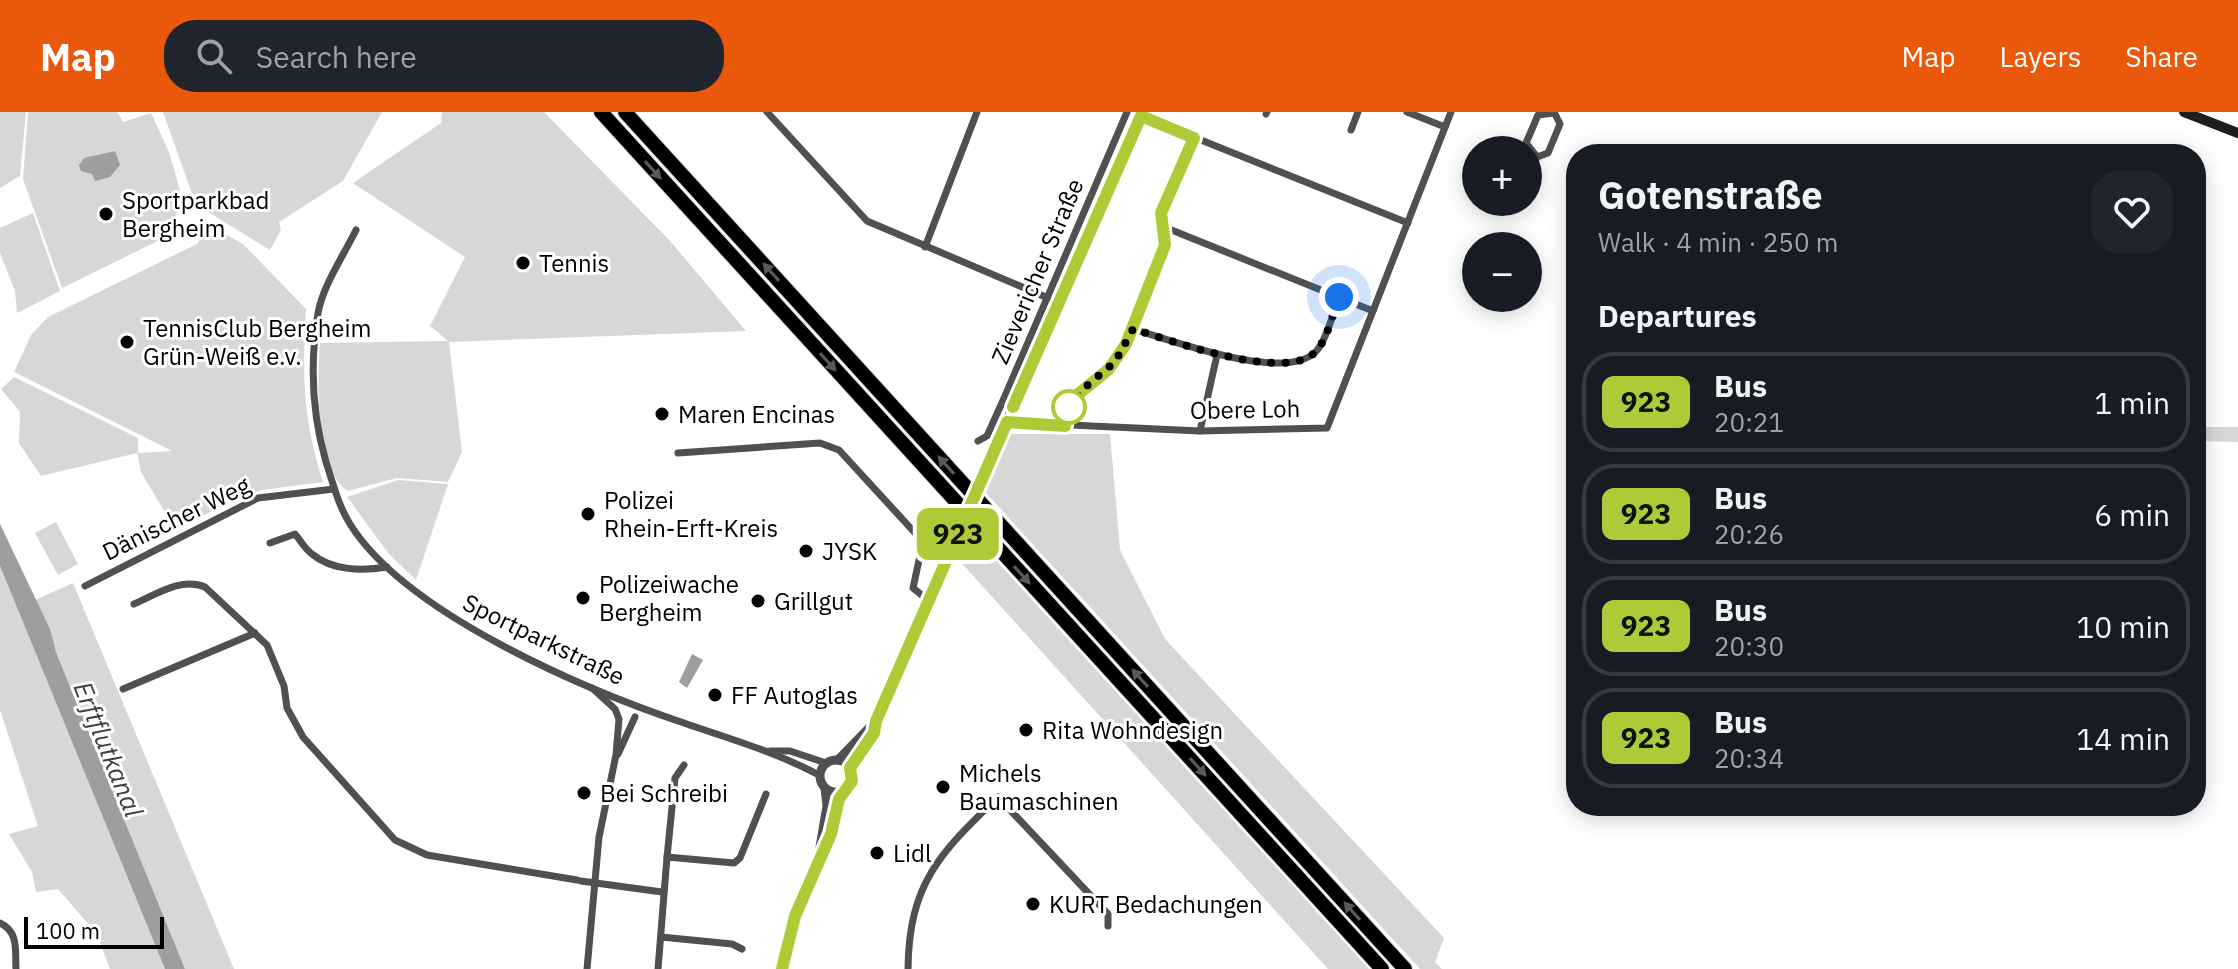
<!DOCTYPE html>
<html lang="en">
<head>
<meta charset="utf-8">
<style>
	:root { --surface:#171b24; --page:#20242c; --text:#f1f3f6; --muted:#9ea1a6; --line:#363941; --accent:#ea580c }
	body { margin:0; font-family:"IBM Plex Sans",sans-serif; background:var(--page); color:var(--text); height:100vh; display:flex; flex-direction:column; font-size:30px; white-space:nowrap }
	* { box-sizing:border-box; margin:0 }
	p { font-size:26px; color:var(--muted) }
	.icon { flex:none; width:44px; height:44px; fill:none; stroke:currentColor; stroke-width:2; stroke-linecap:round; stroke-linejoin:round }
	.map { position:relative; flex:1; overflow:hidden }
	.side { position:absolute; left:1566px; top:32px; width:640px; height:672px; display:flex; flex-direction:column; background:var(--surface); border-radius:32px; box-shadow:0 4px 20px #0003 }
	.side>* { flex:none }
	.badge { padding:0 16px; border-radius:12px; font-size:28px; line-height:52px }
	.fabs { position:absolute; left:1462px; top:24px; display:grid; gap:16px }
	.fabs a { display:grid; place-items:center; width:80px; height:80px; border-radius:50%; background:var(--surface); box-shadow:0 4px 20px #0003; font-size:40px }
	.scale { position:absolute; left:24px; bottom:20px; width:140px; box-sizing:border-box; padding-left:8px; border:4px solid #000; border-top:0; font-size:22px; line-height:28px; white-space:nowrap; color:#000; -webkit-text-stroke:6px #fff; paint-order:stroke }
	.you { position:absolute; width:40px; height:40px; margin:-20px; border:6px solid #fff; border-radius:50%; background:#1a73e8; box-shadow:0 0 0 12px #1a73e833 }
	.map>.badge { position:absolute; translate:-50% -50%; box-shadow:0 0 0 4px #fff }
	h2 { padding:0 32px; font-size:30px; line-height:72px }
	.round { display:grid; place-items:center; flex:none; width:84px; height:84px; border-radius:32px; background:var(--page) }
	.head { display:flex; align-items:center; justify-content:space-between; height:136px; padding:0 32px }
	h1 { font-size:38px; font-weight:800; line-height:60px }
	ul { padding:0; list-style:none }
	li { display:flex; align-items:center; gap:24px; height:100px; margin:0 16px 12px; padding:0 16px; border:4px solid var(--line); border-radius:32px }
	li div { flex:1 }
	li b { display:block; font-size:30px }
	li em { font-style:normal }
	li .badge { min-width:88px; font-weight:700; text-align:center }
	header { display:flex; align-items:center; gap:48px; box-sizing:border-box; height:112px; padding:0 40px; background:var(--accent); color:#fff }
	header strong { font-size:38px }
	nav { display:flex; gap:44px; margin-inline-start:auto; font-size:28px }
	.search { width:560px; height:72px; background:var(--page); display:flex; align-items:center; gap:20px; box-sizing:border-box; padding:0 28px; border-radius:32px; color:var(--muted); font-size:30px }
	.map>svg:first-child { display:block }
	.green { fill:#d7d7d7 }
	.water { fill:#9e9e9e }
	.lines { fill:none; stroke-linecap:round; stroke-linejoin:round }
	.motorway-casing { stroke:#dbdbdb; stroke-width:16 }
	.minor { stroke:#505050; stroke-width:7 }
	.tertiary { stroke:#505050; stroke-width:9 }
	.secondary { stroke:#1d1d1d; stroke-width:10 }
	.motorway { stroke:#000; stroke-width:14 }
	.tertiary-bridge { stroke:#505050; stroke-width:9 }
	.oneway { fill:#595959 }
	.line-casing { stroke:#fff; stroke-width:18 }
	.line { stroke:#aecb37; stroke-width:12 }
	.walk { stroke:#000; stroke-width:8; stroke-dasharray:0 14.4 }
	.poi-dot { fill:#000; stroke:#fff; stroke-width:3 }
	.stop-dot { fill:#fff; stroke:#aecb37; stroke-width:4 }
	.labels { text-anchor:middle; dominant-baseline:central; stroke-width:6; stroke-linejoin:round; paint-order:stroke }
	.poi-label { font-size:24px; fill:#000; stroke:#fff; text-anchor:start }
	.street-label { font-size:24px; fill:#000; stroke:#fff }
	.water-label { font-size:26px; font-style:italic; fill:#3f3f3f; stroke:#fff }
</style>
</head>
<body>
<header>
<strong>Map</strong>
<div class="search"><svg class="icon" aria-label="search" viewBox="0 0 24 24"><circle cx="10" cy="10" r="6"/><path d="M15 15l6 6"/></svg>Search here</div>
<nav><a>Map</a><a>Layers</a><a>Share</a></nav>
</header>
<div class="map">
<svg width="2238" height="857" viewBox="0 0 2238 857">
	<rect width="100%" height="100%" fill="#fff"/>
	<g class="green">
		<path d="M0,0H26L20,64L0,76Z"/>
		<path d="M28,0H117L123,10L151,1L169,40L180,78L172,122L62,176L23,67Z"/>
		<path d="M163,0H382L343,69L279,110L281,118L270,138L205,98L191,79Z"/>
		<path d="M442,0H544L671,130L746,219L449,230L462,340L448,370L397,366L348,379C315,358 317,266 320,231L448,229L430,214L465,145L353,71L441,11Z"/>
		<path d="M33,101L60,179L17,201L15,179L0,141V116Z"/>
		<path d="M209,113L243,132L306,197C302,263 303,307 323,370L262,378L232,388L176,419L141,360L137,341L41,364L19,331L20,300L1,277L14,265L138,326V341L172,339L14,260L31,223L48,205L197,132Z"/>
		<path d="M2196,315H2238V330L2196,329Z"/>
		<path d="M1011,322H1110L1120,438L1165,527L1444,826L1435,850L1442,857H1420L986,381Z"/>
		<path d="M398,368L448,372L416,468L389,442L347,385Z"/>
		<path d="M56,410L78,452L58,463L35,421Z"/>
		<path d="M972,422L1369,857H1328L958,447Z"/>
		<path d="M0,454L165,857H110L97,822L58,777L36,780L32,760L9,722L38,714L0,598Z"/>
		<path d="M73,471L234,857H185L35,488Z"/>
	</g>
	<g class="water">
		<path d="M115,39L120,53L110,65L95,69L92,62L81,59L79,53L84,46Z"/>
		<path d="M0,412L50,517L56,540L185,857H165L0,454Z"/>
		<path d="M692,542L703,548L687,576L679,570Z"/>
	</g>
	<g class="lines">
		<defs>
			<g id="motorway">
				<path d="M601,0L1382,857"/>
				<path d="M625,0L1405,857"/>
			</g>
		</defs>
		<use href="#motorway" class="motorway-casing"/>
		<g class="minor">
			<path d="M767,0L867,109L1048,186"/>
			<path d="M1407,0L1445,15"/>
			<path d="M1266,2L1267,0"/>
			<path d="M1141,4L1408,111"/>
			<path d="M1351,18L1358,0"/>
			<path d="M1537,45L1526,31L1538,3L1554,1"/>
			<path d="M1528,67L1537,45L1548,41L1560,12L1554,0"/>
			<path d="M1164,115L1373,199"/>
			<path d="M356,118C344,143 323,173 318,201C310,250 312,302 326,350C333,371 338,393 350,412C406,502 586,578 684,611C730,627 776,640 819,663"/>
			<path d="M925,135L977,0"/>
			<path d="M1133,217C1168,227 1291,274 1318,237C1328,224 1333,201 1339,185"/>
			<path d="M1007,310L1200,319L1327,316L1451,0"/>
			<path d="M1065,314L1070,292L1115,250L1126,232L1165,133L1161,101L1194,26"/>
			<path d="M1200,319L1217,243"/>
			<path d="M978,329L987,324L1005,284L1127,0"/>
			<path d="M678,341L820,331L839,338L916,422L921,439L913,476L929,489"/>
			<path d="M270,431L295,422C301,429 305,437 312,442C332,459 363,459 387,455"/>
			<path d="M85,474L258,386L334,377"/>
			<path d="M134,492C157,482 181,465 205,475L267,533L284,574L287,596L303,625L395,728L427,743L577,768"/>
			<path d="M123,577L255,521"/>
			<path d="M770,639H790L826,651"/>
			<path d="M618,642L635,605"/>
			<path d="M667,745L675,666L684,653"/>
			<path d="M581,769L662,780"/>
			<path d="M0,811C19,820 15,838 16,857"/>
			<path d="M661,825L732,832L742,837"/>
			<path d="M587,857L599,725L616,643L619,607L615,597L592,576"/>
			<path d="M658,857L667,745L734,751L740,746L766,682"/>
			<path d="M908,857C909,772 939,742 998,685L1108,802V814"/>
		</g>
		<g class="tertiary">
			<path d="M982,365L1142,0"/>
			<circle cx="836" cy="664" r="16"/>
			<path d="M838,648L876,609"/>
			<path d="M850,656L874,621L953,433"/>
			<path d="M819,741L827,694L825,676"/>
			<path d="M782,857L795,804L831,722L843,679"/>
		</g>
		<path class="secondary" d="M2184,0L2238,21"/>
		<use href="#motorway" class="motorway"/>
		<path class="tertiary-bridge" d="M953,433L982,365"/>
	</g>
	<defs><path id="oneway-solid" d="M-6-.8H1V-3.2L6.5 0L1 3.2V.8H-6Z" transform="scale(2)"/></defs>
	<g class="oneway">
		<use href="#oneway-solid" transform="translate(653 58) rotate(48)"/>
		<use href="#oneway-solid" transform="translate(771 160) rotate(-132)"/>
		<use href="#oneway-solid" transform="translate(828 250) rotate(48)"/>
		<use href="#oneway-solid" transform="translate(946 353) rotate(-132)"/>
		<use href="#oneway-solid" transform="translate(1022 463) rotate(48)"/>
		<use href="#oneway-solid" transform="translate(1140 566) rotate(-132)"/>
		<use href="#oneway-solid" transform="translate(1198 655) rotate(48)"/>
		<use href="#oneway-solid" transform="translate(1352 799) rotate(-132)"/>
	</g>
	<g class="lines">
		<defs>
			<path id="line" d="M782,857L795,804L831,722L839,687L852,669L850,656L874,621L876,609L1007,310L1065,314L1067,298L1076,284L1109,257L1126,232L1165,133L1161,101L1194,26L1141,4L1013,295"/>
		</defs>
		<use href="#line" class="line-casing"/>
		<use href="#line" class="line"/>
		<path class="walk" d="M1069,295L1083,277L1115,250L1133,217C1168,227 1291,274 1318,237C1328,224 1333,201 1339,185"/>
	</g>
	<g class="poi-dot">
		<circle cx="106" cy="102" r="8"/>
		<circle cx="523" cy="151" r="8"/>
		<circle cx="127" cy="230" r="8"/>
		<circle cx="662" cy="302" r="8"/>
		<circle cx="588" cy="402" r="8"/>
		<circle cx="806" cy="439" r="8"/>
		<circle cx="583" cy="486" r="8"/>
		<circle cx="758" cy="489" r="8"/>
		<circle cx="715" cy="583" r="8"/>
		<circle cx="1026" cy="618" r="8"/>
		<circle cx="943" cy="675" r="8"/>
		<circle cx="584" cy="681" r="8"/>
		<circle cx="877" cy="741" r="8"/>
		<circle cx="1033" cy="792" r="8"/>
	</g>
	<circle class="stop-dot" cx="1069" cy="295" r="16"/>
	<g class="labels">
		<g class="poi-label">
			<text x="122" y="88">Sportparkbad<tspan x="122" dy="28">Bergheim</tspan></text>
			<text x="539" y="151">Tennis</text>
			<text x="143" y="216">TennisClub Bergheim<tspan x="143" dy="28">Grün-Weiß e.v.</tspan></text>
			<text x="678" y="302">Maren Encinas</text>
			<text x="604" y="388">Polizei<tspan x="604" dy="28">Rhein-Erft-Kreis</tspan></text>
			<text x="822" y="439">JYSK</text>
			<text x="599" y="472">Polizeiwache<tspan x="599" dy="28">Bergheim</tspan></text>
			<text x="774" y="489">Grillgut</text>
			<text x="731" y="583">FF Autoglas</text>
			<text x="1042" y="618">Rita Wohndesign</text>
			<text x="959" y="661">Michels<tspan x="959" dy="28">Baumaschinen</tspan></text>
			<text x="600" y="681">Bei Schreibi</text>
			<text x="893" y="741">Lidl</text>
			<text x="1049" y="792">KURT Bedachungen</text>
		</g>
		<g class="street-label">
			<text transform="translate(1037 159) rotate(-67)">Zievericher Straße</text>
			<text transform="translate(1245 297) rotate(-1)">Obere Loh</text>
			<text transform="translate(176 406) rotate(-26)">Dänischer Weg</text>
			<text transform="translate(544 527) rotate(26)">Sportparkstraße</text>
		</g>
		<g class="water-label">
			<text transform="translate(109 637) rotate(68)">Erftflutkanal</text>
		</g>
	</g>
</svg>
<div class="fabs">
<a>+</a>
<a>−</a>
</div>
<div class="scale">100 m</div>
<div class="you" style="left:1339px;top:185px"></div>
<b class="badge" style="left:958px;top:422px;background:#aecb37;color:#111">923</b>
<section class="side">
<div class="head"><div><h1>Gotenstraße</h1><p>Walk · 4 min · 250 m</p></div><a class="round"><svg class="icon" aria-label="heart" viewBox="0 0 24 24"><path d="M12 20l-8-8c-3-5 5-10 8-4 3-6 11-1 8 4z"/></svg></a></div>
<h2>Departures</h2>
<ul>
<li><span class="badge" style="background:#aecb37;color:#111">923</span><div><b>Bus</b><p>20:21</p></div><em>1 min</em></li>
<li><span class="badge" style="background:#aecb37;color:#111">923</span><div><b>Bus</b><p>20:26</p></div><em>6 min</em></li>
<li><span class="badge" style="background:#aecb37;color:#111">923</span><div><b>Bus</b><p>20:30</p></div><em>10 min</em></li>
<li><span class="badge" style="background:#aecb37;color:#111">923</span><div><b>Bus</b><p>20:34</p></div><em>14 min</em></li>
</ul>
</section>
</div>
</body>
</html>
